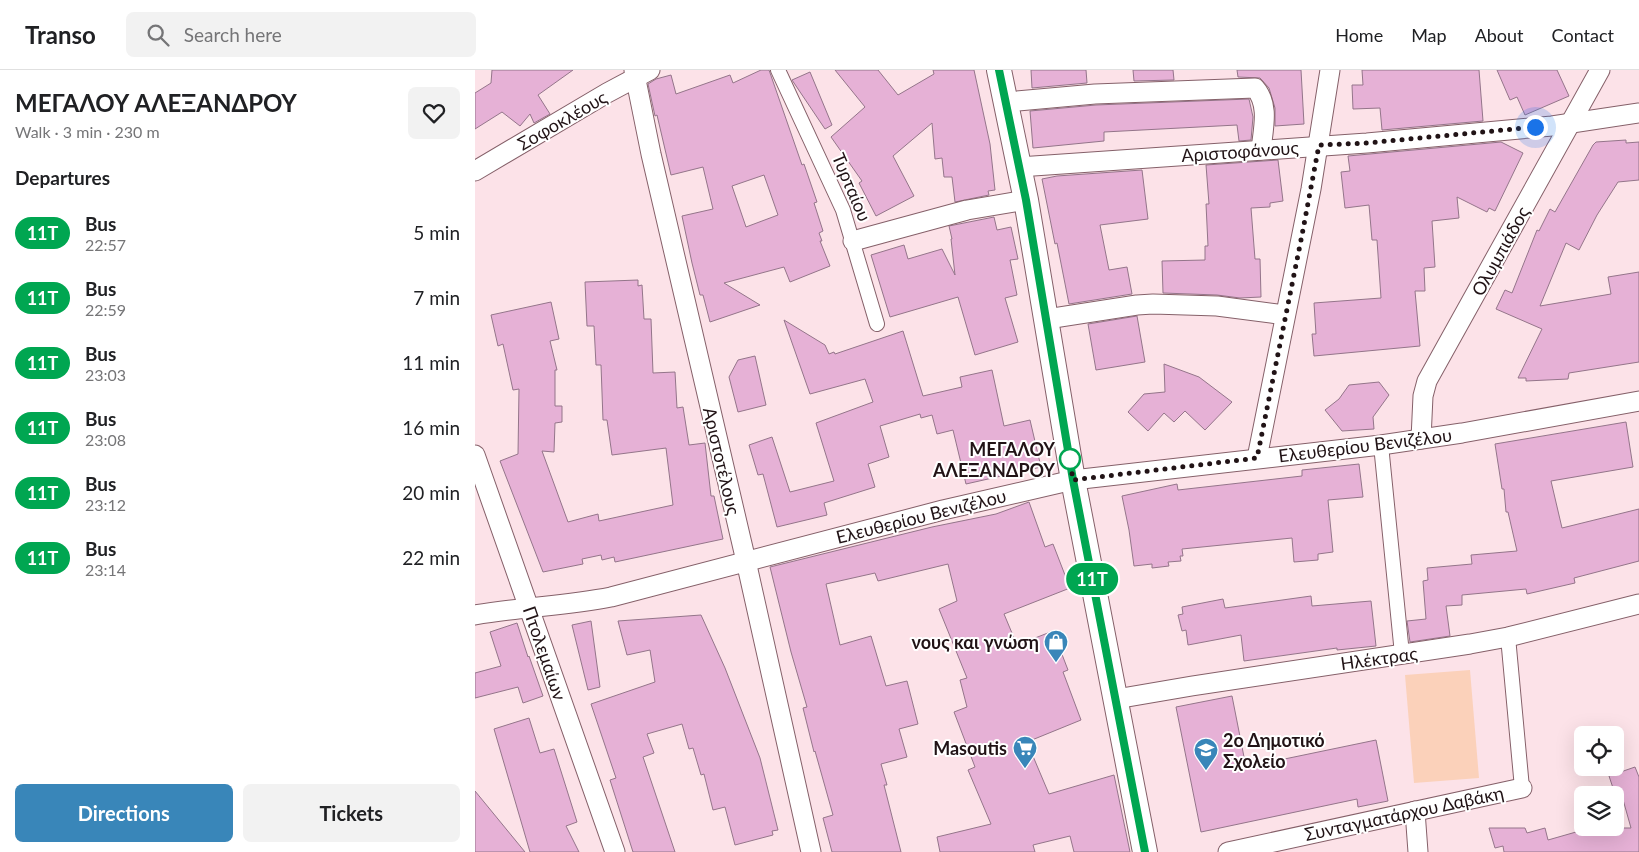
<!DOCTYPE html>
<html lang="en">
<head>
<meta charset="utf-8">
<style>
	:root { --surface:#fff; --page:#f2f2f2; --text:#202124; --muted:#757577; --line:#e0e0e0; --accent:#3986b9 }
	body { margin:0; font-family:Lato,sans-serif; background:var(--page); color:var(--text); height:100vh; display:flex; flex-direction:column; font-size:19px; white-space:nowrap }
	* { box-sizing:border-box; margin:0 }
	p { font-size:16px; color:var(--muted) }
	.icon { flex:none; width:28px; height:28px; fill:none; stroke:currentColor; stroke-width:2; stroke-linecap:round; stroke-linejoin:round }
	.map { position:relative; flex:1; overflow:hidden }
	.drawer { display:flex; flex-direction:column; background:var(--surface); width:475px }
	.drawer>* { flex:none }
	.badge { padding:0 10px; border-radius:16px; font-size:18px; line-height:32px }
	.buttons { position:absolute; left:1099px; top:656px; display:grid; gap:10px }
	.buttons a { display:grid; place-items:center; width:50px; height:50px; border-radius:8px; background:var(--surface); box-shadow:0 5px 20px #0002; font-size:25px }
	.you { position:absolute; width:25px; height:25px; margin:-12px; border:4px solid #fff; border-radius:50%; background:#1a73e8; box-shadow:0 0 0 8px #1a73e833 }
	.map>.badge { position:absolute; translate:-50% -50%; box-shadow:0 0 0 2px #fff }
	h2 { padding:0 15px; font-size:19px; line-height:45px }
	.round { display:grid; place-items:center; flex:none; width:52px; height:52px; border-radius:8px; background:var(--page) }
	.head { display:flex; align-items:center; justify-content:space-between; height:85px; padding:0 15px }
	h1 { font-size:24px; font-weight:700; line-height:38px }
	.primary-button { display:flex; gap:10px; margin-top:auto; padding:10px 15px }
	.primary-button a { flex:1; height:58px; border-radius:8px; background:var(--accent); color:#fff; font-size:20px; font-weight:700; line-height:58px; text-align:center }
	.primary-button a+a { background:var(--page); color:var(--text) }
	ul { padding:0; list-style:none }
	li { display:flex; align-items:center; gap:15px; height:65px; padding:0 15px }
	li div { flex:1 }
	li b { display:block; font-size:19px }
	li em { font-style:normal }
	li .badge { min-width:55px; font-weight:700; text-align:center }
	header { display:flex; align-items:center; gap:30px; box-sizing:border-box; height:70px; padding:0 25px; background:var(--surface); border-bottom:1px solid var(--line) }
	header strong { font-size:24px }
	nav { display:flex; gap:28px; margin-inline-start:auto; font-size:18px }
	.search { width:350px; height:45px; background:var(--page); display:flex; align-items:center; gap:12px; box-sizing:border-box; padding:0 18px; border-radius:8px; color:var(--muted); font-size:19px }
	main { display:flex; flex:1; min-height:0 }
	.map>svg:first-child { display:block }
	.green { fill:#fbd1ba }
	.building { fill:#e6b1d6; stroke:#94758a; fill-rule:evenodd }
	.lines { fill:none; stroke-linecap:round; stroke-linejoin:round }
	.pedestrian-casing { stroke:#856069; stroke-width:16 }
	.minor-casing { stroke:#856069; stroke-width:21 }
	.tertiary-casing { stroke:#856069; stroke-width:26 }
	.pedestrian { stroke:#fff; stroke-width:14 }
	.minor { stroke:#fff; stroke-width:19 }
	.tertiary { stroke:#fff; stroke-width:24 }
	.line-casing { stroke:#fff; stroke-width:11 }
	.line { stroke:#00a651; stroke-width:8 }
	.walk { stroke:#211316; stroke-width:5; stroke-dasharray:0 9 }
	.stop-dot { fill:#fff; stroke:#00a651; stroke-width:2.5 }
	.labels { text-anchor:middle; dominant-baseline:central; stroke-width:4; stroke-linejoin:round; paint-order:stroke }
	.street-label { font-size:18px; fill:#211316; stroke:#fff }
	.stop-label { font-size:18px; font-weight:bold; fill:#211316; stroke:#fff; text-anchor:end }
	.poi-label { font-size:18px; font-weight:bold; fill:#211316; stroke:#fff; text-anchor:end }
</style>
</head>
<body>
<header>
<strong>Transo</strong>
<div class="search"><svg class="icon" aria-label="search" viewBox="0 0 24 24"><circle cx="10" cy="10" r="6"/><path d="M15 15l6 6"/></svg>Search here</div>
<nav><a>Home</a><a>Map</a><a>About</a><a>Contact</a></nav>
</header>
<main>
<section class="drawer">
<div class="head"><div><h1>ΜΕΓΑΛΟΥ ΑΛΕΞΑΝΔΡΟΥ</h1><p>Walk · 3 min · 230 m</p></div><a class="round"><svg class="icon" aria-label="heart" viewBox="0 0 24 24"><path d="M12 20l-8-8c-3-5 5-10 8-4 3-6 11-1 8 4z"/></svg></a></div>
<h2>Departures</h2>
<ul>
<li><span class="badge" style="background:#00a651;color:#fff">11Τ</span><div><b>Bus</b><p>22:57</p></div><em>5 min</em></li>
<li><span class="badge" style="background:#00a651;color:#fff">11Τ</span><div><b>Bus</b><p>22:59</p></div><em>7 min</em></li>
<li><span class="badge" style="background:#00a651;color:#fff">11Τ</span><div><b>Bus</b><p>23:03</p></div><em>11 min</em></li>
<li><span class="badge" style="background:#00a651;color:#fff">11Τ</span><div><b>Bus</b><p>23:08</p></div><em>16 min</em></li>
<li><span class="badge" style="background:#00a651;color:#fff">11Τ</span><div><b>Bus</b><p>23:12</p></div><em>20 min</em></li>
<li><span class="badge" style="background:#00a651;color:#fff">11Τ</span><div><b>Bus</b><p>23:14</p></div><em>22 min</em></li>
</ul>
<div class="primary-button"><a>Directions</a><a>Tickets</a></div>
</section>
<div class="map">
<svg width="1164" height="782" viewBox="0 0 1164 782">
	<rect width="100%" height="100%" fill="#fce2e8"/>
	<path class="green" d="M995,600L1004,708L939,713L930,605Z"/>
	<g class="building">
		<path d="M17,0H98L63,25L75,44L59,53L55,44L45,56L27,42L0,59V23L16,13Z"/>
		<path d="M286,0H294L327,95L329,94L342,132L339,133L348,161L344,163L347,171H345L355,196L315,212L309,197L249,213L285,235L235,252L228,225H225L217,193L207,146L238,139L228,97L196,105L182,45L180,46L173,14L181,9L196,5L201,24L255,5L258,13ZM289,105L303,145L271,157L257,116Z"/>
		<path d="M360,0H403L423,25L459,4L458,0H499L515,74L520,120L513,121L514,125L480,132L477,107H469L467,88L460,89L457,53L418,86L439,126L401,146L384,113L387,111L356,67L390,37Z"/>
		<path d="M556,0H611L612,13L557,18Z"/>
		<path d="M658,0H698L699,10L659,11Z"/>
		<path d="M762,0H826L829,54L800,56V38L794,18L785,8L763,7Z"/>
		<path d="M887,0H1004L1008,51L907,60L905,38L878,39L877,15H888Z"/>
		<path d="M1022,0H1082L1094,26L1050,45L1042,27L1035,30Z"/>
		<path d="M335,2L357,55L350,59L317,10Z"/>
		<path d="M774,29L778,47L776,70L764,71L762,55L629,62V71L558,78L555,41L621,35Z"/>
		<path d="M1151,70V73L1164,72V110L1143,112L1122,145L1104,180L1091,173L1065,236L1136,224L1133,207L1164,202V292L1094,303L1093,309L1051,311V308H1043L1067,259L1021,239L1030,220L1037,223L1062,160L1064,161L1075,139L1080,142L1118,75L1121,72Z"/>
		<path d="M1026,72L1048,83L1020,141L1014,138L1012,142L982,127L984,148L957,151L960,197L949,198L950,221H940L945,276L839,286L837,264H841L839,233L906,228L902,170H897L894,135L870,138L866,102L875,101L873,86Z"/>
		<path d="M803,90L808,131L795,133V137L776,138L780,189H785L786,227L765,228L742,225L688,223L687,191L730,190V176H733L731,134H734L731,95Z"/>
		<path d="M667,100L673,149L625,155L634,200L652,197L657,224L594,234L582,173L580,174L567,109L582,106Z"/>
		<path d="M519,147L522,160L536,157L543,189L535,190L542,225L530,228L543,272L500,285L483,227L415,247L396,185L429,175L433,189L467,179L480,205L476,169H477L474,156Z"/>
		<path d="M163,210V216L167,215L169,249H176L178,303L200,302L202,338L208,337L214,375L230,373L236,426H239L248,469L140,492L139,487L127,490L126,485L107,489L108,494L68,502L25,391L43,384L44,319L38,320L28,274L23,276L16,245L76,232L84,269L75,271L82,300H80V336H87V352L80,353L79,382L67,381L93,452L123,444L124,451L198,435L191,378L137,385L132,350H128L126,295H121L119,256H112L110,212Z"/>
		<path d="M662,246L670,292L621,300L613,254Z"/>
		<path d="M309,250L350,275L354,284L359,282L360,284L428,261L448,326L487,317L485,307L517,300L529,356L555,350L566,397L491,414L478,360L462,364L457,345L446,348L445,344L405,356L414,387L393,394L400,417L349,433L352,445L302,457L288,404L283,405L274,375L297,367L315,422L359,411L341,353L398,332L390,309L335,324Z"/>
		<path d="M280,286L291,335L263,342L254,307L263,290Z"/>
		<path d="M689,294L724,307L757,332L730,360L710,341L699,352L689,343L673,361L653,342L669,324L690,322Z"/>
		<path d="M904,312L914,325L898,347L899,359L867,361L850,340L864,329L874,315Z"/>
		<path d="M1151,352L1158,397L1076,411L1087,458L1164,439V491L1099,508L1100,513L1052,524L1051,519L987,525V535L971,536L975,566L935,572L932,551L951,549L948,511L953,510L952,498L997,494L996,485L1042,481L1033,442H1031L1029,419H1027L1020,374Z"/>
		<path d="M884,394L888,427L853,430L858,482L843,484V490L819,492L817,468L707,479L708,486H705L706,491L693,492L694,496L677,498V494L659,496L654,460L647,426L702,414L703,420L827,406V400Z"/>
		<path d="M554,432L570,477L578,474L595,518L529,544L542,575L578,561L593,600L588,602L606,650L552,672L574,724L639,705L655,782H599L595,766L558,775L560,782H465L462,767L516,754L493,700L500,697L479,642L492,637L485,610L492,608L464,539L482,531L473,494L403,511L400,503L351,514L365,575L396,566L411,616L432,611L443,654L424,659L432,687L406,694L412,715H409L426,782H357L348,748L358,745L340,681L339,682L328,638L332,637L316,582L295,497L457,457L521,444Z"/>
		<path d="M836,526L837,536L896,531L901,576L862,580V578L769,591L766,565L713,575L711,560L707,561L703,545L708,544L707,537L748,529L750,538Z"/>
		<path d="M226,545L250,598L285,688L303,760L297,761L298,765L260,775L250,737L238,740L229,704L226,705L218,678L214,679L207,654L172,664L179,683L168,687L200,782H158L135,710L141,708L116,634L180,612L175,580L152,585L143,551Z"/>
		<path d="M116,551L125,617L113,620L97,555Z"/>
		<path d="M42,553L53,587L54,586L68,626L48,633L43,617L0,628V603L26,596L15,562Z"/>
		<path d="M757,626L771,697L901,670L913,731L883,737L882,729L726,762L701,637Z"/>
		<path d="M54,648L65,683L79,679L102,752L91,756L104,782H55L19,659Z"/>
		<path d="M1160,697L1164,707V782H1029L1028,776L1020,778L1014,758H1050L1052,763L1070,758L1073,770L1115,758H1156L1145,719L1139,721L1134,706Z"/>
		<path d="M0,721L50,782H0Z"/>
	</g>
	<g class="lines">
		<defs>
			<g id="pedestrian">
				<path d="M303,0L368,140L402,254"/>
				<path d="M906,375L927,584"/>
				<path d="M1033,567L1047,718"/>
			</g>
			<g id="minor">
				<path d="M159,0L176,84L271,491L336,782"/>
				<path d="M531,32L620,24L780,18C795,35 788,59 786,80"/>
				<path d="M544,97L892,73L1077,56L1164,43"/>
				<path d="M0,101L132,23L175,0"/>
				<path d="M378,171L492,140L551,130"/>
				<path d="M572,249L662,235L678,234L742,236L810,245"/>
				<path d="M946,369L948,326L952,311L1125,0"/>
				<path d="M0,385L140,782"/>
				<path d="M782,388L836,119L855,0"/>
				<path d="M0,545C45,537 91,536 136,527L468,440L598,410L906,375L987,363L1164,331"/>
				<path d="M641,629L717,616L995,574L1033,567L1164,534"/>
				<path d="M940,741L943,782"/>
				<path d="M753,782L1047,718"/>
			</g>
			<path id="tertiary" d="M524,0L551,130L598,410L670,782"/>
		</defs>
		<use href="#pedestrian" class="pedestrian-casing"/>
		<use href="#minor" class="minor-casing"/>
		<use href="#tertiary" class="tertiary-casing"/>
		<use href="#pedestrian" class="pedestrian"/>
		<use href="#minor" class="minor"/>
		<use href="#tertiary" class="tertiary"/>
	</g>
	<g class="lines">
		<defs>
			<path id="line" d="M524,0L551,130L598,410L670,782"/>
		</defs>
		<use href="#line" class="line-casing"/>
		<use href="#line" class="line"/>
		<path class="walk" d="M595,389L594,383L598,410L782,388L827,165L844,75L892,73L1060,57"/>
	</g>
	<defs>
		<symbol id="shop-pin" viewBox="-11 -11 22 30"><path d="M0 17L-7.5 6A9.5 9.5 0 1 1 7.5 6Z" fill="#3986b9" stroke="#fff"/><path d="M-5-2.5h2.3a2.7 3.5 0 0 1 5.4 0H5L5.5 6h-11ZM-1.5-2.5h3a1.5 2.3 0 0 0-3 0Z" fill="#fff"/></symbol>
		<symbol id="supermarket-pin" viewBox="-11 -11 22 30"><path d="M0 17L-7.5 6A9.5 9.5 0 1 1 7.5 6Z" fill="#3986b9" stroke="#fff"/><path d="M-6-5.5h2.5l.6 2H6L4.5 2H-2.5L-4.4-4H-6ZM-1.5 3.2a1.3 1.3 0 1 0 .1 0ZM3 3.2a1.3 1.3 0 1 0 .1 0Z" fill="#fff"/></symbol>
		<symbol id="school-pin" viewBox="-11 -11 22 30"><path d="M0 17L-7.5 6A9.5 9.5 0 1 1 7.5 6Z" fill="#3986b9" stroke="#fff"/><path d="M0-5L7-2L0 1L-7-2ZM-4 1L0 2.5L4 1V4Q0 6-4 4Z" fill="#fff"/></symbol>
	</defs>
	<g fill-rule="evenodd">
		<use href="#shop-pin" x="567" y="558" width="28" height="38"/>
		<use href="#supermarket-pin" x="536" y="664" width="28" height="38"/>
		<use href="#school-pin" x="717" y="666" width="28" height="38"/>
	</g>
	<circle class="stop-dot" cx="595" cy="389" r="10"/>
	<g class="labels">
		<g class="street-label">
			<text transform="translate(87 50) rotate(-30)">Σοφοκλέους</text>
			<text transform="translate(765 81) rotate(-4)">Αριστοφάνους</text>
			<text transform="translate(377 117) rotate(67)">Τυρταίου</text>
			<text transform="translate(1025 181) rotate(-61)">Ολυμπιάδος</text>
			<text transform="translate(890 375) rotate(-7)">Ελευθερίου Βενιζέλου</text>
			<text transform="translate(247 391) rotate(77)">Αριστοτέλους</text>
			<text transform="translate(446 446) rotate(-14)">Ελευθερίου Βενιζέλου</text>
			<text transform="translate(70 583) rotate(71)">Πτολεμαίων</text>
			<text transform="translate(904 588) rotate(-8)">Ηλέκτρας</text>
			<text transform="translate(929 743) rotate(-12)">Συνταγματάρχου Δαβάκη</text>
		</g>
		<g class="stop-label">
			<text x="580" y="379">ΜΕΓΑΛΟΥ<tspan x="580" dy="21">ΑΛΕΞΑΝΔΡΟΥ</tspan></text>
		</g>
		<g class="poi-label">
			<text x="564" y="572">νους και γνώση</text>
			<text x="748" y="670" text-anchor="start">2ο Δημοτικό<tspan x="748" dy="21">Σχολείο</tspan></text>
			<text x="532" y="678">Masoutis</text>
		</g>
	</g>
</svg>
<div class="buttons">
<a><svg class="icon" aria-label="locate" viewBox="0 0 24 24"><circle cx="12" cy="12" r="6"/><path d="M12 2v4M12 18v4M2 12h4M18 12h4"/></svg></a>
<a><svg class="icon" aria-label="layers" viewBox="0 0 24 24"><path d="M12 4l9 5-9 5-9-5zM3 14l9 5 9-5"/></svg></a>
</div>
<div class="you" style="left:1060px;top:57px"></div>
<b class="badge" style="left:617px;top:509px;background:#00a651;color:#fff">11Τ</b>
</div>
</main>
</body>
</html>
